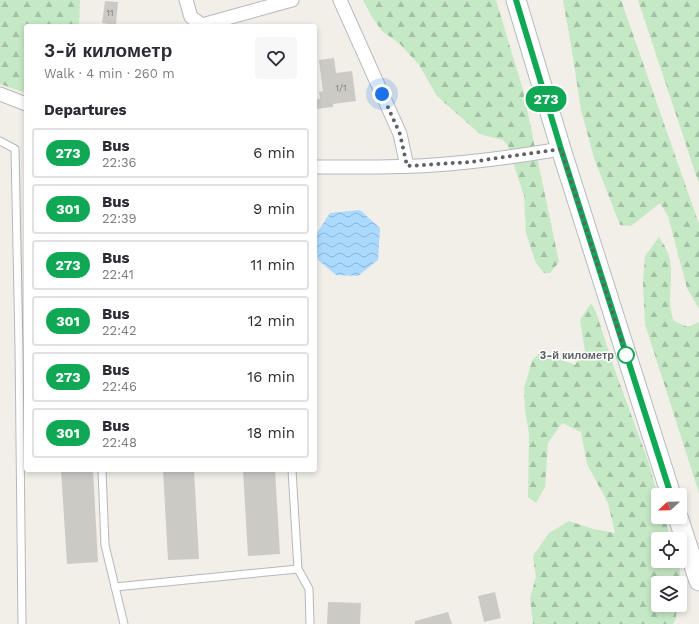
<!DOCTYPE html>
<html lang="en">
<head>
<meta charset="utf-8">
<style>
	:root { --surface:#fff; --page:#f7f7f7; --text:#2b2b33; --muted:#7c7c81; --line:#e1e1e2 }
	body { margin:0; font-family:"Work Sans",sans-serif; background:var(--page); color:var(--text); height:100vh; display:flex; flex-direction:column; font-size:15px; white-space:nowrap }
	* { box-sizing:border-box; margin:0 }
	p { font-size:13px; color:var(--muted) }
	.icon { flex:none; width:22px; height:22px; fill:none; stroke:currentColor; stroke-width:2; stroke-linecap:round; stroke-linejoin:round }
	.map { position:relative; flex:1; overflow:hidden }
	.sheet { position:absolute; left:24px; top:24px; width:293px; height:448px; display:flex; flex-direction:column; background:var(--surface); border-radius:4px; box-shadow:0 2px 6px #0003 }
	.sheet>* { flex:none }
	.badge { padding:0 8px; border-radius:13px; font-size:14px; line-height:26px }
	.needle { width:26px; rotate:248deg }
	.tools { position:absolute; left:651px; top:488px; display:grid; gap:8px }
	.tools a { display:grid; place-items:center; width:36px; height:36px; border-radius:4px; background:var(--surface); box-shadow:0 2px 6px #0003; font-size:20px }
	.you { position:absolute; width:20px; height:20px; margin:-10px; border:3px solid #fff; border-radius:50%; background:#1a73e8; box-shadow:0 0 0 6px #1a73e833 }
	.map>.badge { position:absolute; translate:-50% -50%; box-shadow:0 0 0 2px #fff }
	h2 { padding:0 20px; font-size:15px; line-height:36px }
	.round { display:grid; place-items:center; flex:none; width:42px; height:42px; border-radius:4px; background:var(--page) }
	.overview { display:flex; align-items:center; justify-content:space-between; height:68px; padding:0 20px }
	h1 { font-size:19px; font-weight:600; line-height:30px }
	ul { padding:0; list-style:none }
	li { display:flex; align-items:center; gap:12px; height:50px; margin:0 8px 6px; padding:0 12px; border:2px solid var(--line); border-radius:4px }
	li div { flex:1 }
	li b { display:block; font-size:15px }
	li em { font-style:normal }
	li .badge { min-width:44px; font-weight:700; text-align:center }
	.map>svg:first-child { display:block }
	.forest { fill:url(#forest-firs) }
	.water { fill:url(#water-waves) }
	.building { fill:#cccac5 }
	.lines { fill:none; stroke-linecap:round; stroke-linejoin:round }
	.lane-casing { stroke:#b5b8bc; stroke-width:9 }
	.street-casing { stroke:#b5b8bc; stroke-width:15 }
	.secondary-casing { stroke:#b6babf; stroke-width:21 }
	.lane { stroke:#fff; stroke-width:7 }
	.street { stroke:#fff; stroke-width:13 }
	.secondary { stroke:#fff; stroke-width:19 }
	.line-casing { stroke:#fff; stroke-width:9 }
	.line { stroke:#10a855; stroke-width:6 }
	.walk { stroke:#5f6368; stroke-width:4; stroke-dasharray:0 7.2 }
	.stop-dot { fill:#fff; stroke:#10a855; stroke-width:2 }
	.labels { text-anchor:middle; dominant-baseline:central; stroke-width:3; stroke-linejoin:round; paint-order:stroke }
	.number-label { font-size:9px; fill:#7a7d7f }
	.stop-label { font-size:11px; font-weight:bold; fill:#5f6368; stroke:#fff; text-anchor:end }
</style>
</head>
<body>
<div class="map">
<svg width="699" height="624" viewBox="0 0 699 624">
	<defs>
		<pattern id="forest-firs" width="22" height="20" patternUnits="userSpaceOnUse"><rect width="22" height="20" fill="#c5e8c5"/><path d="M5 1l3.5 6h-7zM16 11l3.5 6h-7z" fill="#a3c0a4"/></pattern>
		<pattern id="water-waves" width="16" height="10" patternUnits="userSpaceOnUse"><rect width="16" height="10" fill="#aadaff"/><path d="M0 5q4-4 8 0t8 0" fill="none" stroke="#8eb4d2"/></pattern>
	</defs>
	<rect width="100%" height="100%" fill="#f1efe8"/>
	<g class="forest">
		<path d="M0,0H80L79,26H26V93L0,84Z"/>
		<path d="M363,0H496L523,90L559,262L550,273H544L536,263L526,233L524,196L508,146L503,140L480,134L437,96L419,65L400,44L382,31L372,17Z"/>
		<path d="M563,0H621L699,224V309L687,288L668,216L660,203L631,226L620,225L594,158L581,110L571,45Z"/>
		<path d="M638,0H699V184Z"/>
		<path d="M659,237C676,260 670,277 670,303C670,309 672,316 674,321L688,327L699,322V493L645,324L643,282L645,256Z"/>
		<path d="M591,303L596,312L613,365L648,461L658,496V517H664L671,539H658V561H677L680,570L679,583H658V605H677L676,618L673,624H533L530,598L536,577L533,556L549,533L569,521L593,529L615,533L608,503L587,464L581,432L562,423L548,443L545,487L536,503L528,497L529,433L525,411L524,388L532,361L540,352L575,365L585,351L580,320Z"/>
	</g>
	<path class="water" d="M360,210L380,228L378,260L358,276L336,275L318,260L315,236L330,213Z"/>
	<g class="building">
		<path d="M105,1L118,2L116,25L102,23Z"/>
		<path d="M334,58L336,73L352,71L356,101L333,104V107L315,109V99H320L319,92L323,91L319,60Z"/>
		<path d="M61,470H93L98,562L67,564Z"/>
		<path d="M163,470H194L199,559L168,560Z"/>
		<path d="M243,470H275L280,554L248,556Z"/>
		<path d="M495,592L501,618L484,622L478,596Z"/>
		<path d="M328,602L361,603L360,624H327Z"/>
		<path d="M448,612L452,624H415V621Z"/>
	</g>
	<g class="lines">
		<defs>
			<g id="lane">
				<path d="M0,141L15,149L19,346L22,624"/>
				<path d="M102,470L105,545L124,624"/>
				<path d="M292,470L298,569L309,589L310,624"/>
				<path d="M115,587L298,569"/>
			</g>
			<g id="street">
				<path d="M186,0L191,17L202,25L292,0"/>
				<path d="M340,0L400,134L407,166"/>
				<path d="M0,94L26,104"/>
				<path d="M315,167C355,167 394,168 434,165C477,162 519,156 561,149"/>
			</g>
			<g id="secondary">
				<path d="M516,0L561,149L671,495"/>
				<path d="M678,517L699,581"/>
			</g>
		</defs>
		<use href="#lane" class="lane-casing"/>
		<use href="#street" class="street-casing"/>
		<use href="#secondary" class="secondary-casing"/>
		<use href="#lane" class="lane"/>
		<use href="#street" class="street"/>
		<use href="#secondary" class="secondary"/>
	</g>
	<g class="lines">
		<defs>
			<path id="line" d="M516,0L561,149L671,495"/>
		</defs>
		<use href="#line" class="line-casing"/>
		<use href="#line" class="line"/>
		<path class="walk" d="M382,94L400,134L407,166L470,162L561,149L626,355"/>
	</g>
	<circle class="stop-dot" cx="626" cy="355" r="8"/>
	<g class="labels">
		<g class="number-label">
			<text x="110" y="13">11</text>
			<text x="341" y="88">1/1</text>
		</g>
		<g class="stop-label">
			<text x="614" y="355">3-й километр</text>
		</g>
	</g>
</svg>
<div class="tools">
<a><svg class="needle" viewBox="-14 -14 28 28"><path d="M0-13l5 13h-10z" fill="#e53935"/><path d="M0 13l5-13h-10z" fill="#7c7c81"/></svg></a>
<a><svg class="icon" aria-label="locate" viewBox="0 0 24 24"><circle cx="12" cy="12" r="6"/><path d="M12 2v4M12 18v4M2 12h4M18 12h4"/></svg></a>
<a><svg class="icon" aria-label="layers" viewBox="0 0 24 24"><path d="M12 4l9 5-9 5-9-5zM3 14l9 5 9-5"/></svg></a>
</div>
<div class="you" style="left:382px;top:94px"></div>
<b class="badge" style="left:546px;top:99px;background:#10a855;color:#fff">273</b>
<section class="sheet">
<div class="overview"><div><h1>3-й километр</h1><p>Walk · 4 min · 260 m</p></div><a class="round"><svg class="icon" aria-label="heart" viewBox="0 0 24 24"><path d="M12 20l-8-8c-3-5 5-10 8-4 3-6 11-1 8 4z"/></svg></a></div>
<h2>Departures</h2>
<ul>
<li><span class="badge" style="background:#10a855;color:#fff">273</span><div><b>Bus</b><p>22:36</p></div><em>6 min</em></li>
<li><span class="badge" style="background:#10a855;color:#fff">301</span><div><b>Bus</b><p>22:39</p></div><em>9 min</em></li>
<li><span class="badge" style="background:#10a855;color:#fff">273</span><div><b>Bus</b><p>22:41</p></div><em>11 min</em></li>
<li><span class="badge" style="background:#10a855;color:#fff">301</span><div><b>Bus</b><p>22:42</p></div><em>12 min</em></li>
<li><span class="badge" style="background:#10a855;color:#fff">273</span><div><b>Bus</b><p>22:46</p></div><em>16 min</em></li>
<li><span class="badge" style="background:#10a855;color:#fff">301</span><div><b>Bus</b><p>22:48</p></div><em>18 min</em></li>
</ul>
</section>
</div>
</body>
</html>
